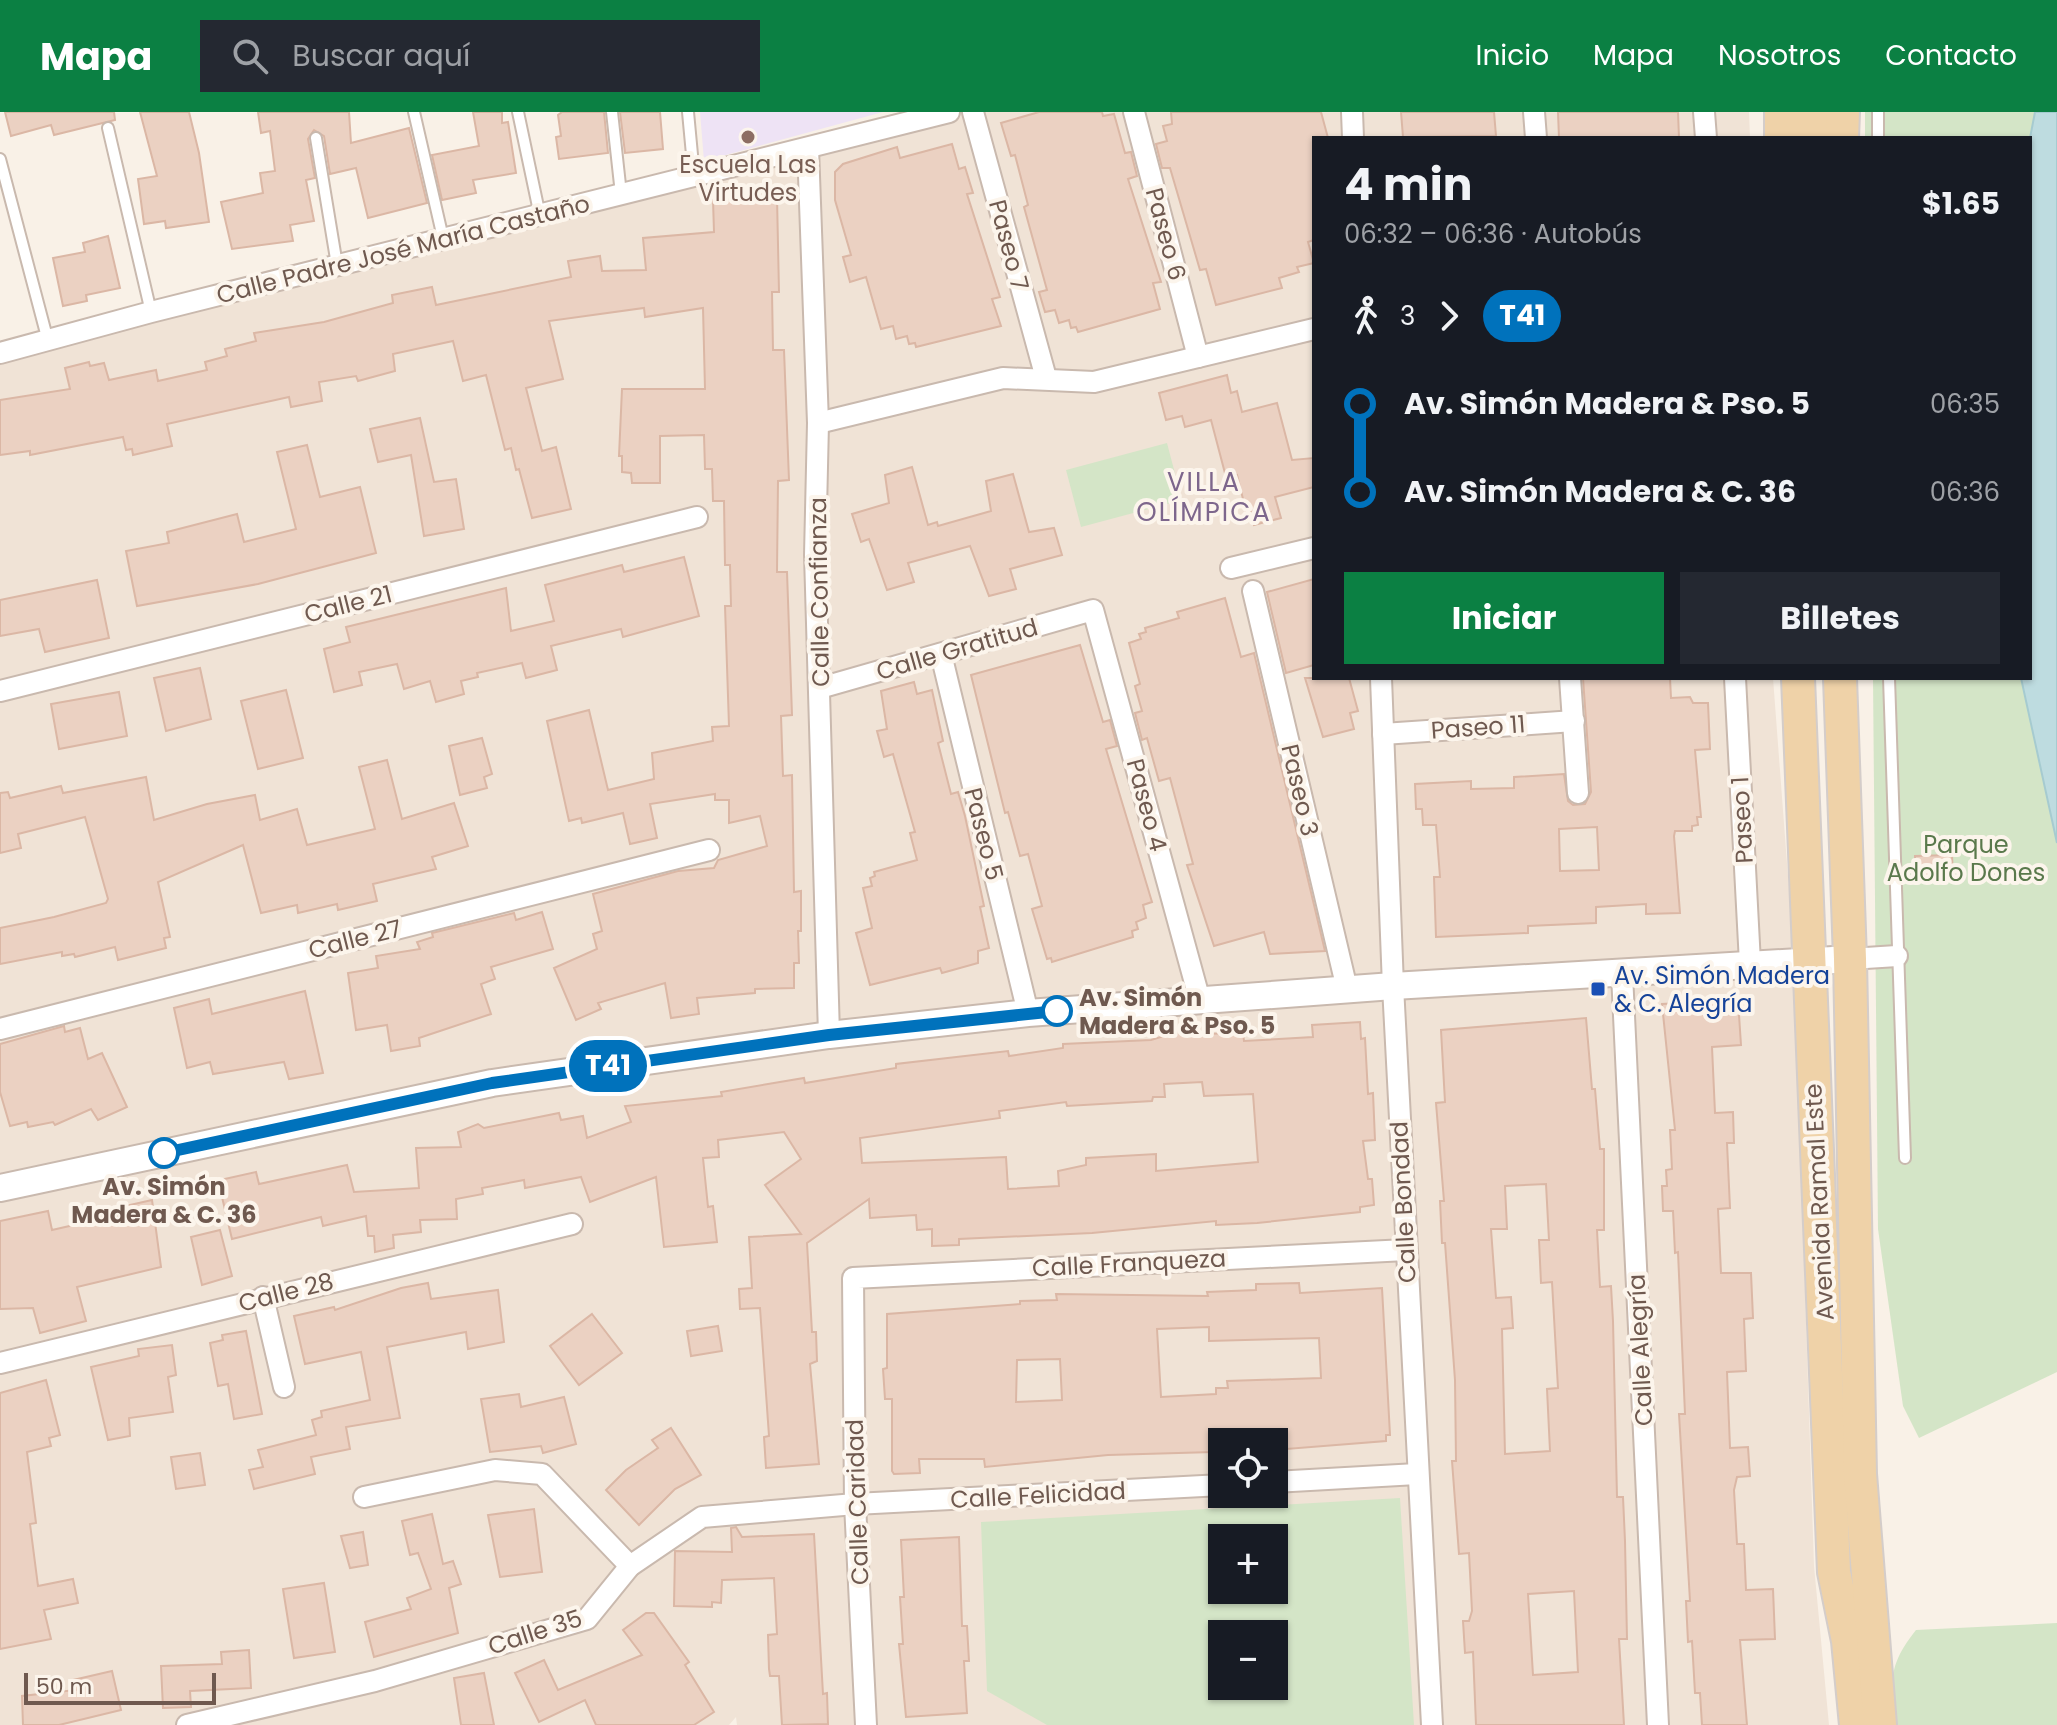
<!DOCTYPE html>
<html lang="es">
<head>
<meta charset="utf-8">
<style>
	:root { --surface:#171b24; --page:#242831; --text:#f1f3f6; --muted:#9ea1a6; --accent:#0b8043 }
	body { margin:0; font-family:Poppins,sans-serif; background:var(--page); color:var(--text); height:100vh; display:flex; flex-direction:column; font-size:30px; white-space:nowrap }
	* { box-sizing:border-box; margin:0 }
	p { font-size:26px; color:var(--muted) }
	.icon { flex:none; width:44px; height:44px; fill:none; stroke:currentColor; stroke-width:2; stroke-linecap:round; stroke-linejoin:round }
	.map { position:relative; flex:1; overflow:hidden }
	.panel { position:absolute; left:1312px; top:24px; width:720px; height:544px; display:flex; flex-direction:column; background:var(--surface); border-radius:0px; box-shadow:0 2px 6px #0004 }
	.panel>* { flex:none }
	.badge { padding:0 16px; border-radius:26px; font-size:28px; line-height:52px }
	.controls { position:absolute; left:1208px; top:1316px; display:grid; gap:16px }
	.controls a { display:grid; place-items:center; width:80px; height:80px; border-radius:0px; background:var(--surface); box-shadow:0 2px 6px #0004; font-size:40px }
	.scale { position:absolute; left:24px; bottom:20px; width:192px; box-sizing:border-box; padding-left:8px; border:4px solid #6f594f; border-top:0; font-size:22px; line-height:28px; white-space:nowrap; color:#6f594f; -webkit-text-stroke:6px #fcf5ec; paint-order:stroke }
	.map>.badge { position:absolute; translate:-50% -50%; box-shadow:0 0 0 4px #fff }
	.legs { display:flex; align-items:center; gap:12px; height:88px; padding:0 32px; font-size:26px }
	.legs p { margin-inline-start:auto }
	.overview { display:flex; align-items:center; justify-content:space-between; height:136px; padding:0 32px }
	h1 { font-size:44px; font-weight:700; line-height:60px }
	.primary-button { display:flex; gap:16px; margin-top:auto; padding:16px 32px }
	.primary-button a { flex:1; height:92px; border-radius:0px; background:var(--accent); color:#fff; font-size:32px; font-weight:700; line-height:92px; text-align:center }
	.primary-button a+a { background:var(--page); color:var(--text) }
	ul { padding:0 32px; list-style:none }
	li { display:flex; align-items:center; gap:28px; height:88px; font-size:30px }
	li i { display:grid; place-items:center; width:12px; height:100%; margin:0 10px; background:currentColor }
	li i::after { content:''; width:20px; height:20px; margin:-10px; border:6px solid; border-radius:50%; background:var(--surface) }
	li p { margin-inline-start:auto }
	li:first-child i { background:linear-gradient(#0000 50%,currentColor 0) }
	li:last-child i { background:linear-gradient(currentColor 50%,#0000 0) }
	header { display:flex; align-items:center; gap:48px; box-sizing:border-box; height:112px; padding:0 40px; background:var(--accent); color:#fff }
	header strong { font-size:38px }
	nav { display:flex; gap:44px; margin-inline-start:auto; font-size:28px }
	.search { width:560px; height:72px; background:var(--page); display:flex; align-items:center; gap:20px; box-sizing:border-box; padding:0 28px; border-radius:0px; color:var(--muted); font-size:30px }
	.map>svg:first-child { display:block }
	.residential { fill:#f0e3d6; fill-rule:evenodd }
	.education { fill:#eee3f5 }
	.green { fill:#d4e5c7; fill-rule:evenodd }
	.water { fill:#bedce0; stroke:#a6cbd0; stroke-width:2 }
	.building { fill:#ebd1c2; stroke:#dbb7a5; stroke-width:2; fill-rule:evenodd }
	.lines { fill:none; stroke-linecap:round; stroke-linejoin:round }
	.service-casing { stroke:#c9b9ae; stroke-width:14 }
	.minor-casing { stroke:#c9b9ae; stroke-width:24 }
	.tertiary-casing { stroke:#c9b9ae; stroke-width:30 }
	.primary-casing { stroke:#d4cdca; stroke-width:36 }
	.service { stroke:#fff; stroke-width:10 }
	.minor { stroke:#fff; stroke-width:20 }
	.tertiary { stroke:#fff; stroke-width:26 }
	.primary { stroke:#efd2a8; stroke-width:32 }
	.line-1-casing { stroke:#fff; stroke-width:18 }
	.line-1 { stroke:#0072bc; stroke-width:12 }
	.education-dot { fill:#8d6e63; stroke:#fcf5ec; stroke-width:3 }
	.transit-dot { fill:#1a4fb4; stroke:#fcf5ec; stroke-width:3 }
	.stop-1-dot { fill:#fff; stroke:#0072bc; stroke-width:4 }
	.labels { text-anchor:middle; dominant-baseline:central; stroke-width:8; stroke-linejoin:round; paint-order:stroke }
	.education-label { font-size:24px; fill:#785e54; stroke:#fcf5ec }
	.street-label { font-size:24px; fill:#6f594f; stroke:#fcf5ec }
	.park-label { font-size:24px; fill:#5a794c; stroke:#fcf5ec }
	.transit-label { font-size:24px; fill:#164399; stroke:#fcf5ec; text-anchor:start }
	.stop-label { font-size:24px; font-weight:bold; fill:#6f594f; stroke:#fcf5ec; text-anchor:start }
	.neighbourhood-label { font-size:26px; letter-spacing:2px; fill:#7d668c; stroke:#fcf5ec }
</style>
</head>
<body>
<header>
<strong>Mapa</strong>
<div class="search"><svg class="icon" aria-label="search" viewBox="0 0 24 24"><circle cx="10" cy="10" r="6"/><path d="M15 15l6 6"/></svg>Buscar aquí</div>
<nav><a>Inicio</a><a>Mapa</a><a>Nosotros</a><a>Contacto</a></nav>
</header>
<div class="map">
<svg width="2057" height="1613" viewBox="0 0 2057 1613">
	<rect width="100%" height="100%" fill="#f9f1e7"/>
	<path class="residential" d="M934,0H1749L1750,26H1314V566H1773L1794,844L1814,1454L1829,1613H737L736,1605L729,1613H0V240ZM1222,1330H1274V1382H1222ZM1222,1426H1274V1478H1222ZM1222,1522H1274V1574H1222Z"/>
	<path class="education" d="M700,0H883L704,49Z"/>
	<g class="green">
		<path d="M1865,0H2035L2030,26H1865Z"/>
		<path d="M1167,331L1182,388L1081,415L1066,358Z"/>
		<path d="M1873,566H2021L2057,731V1260L1919,1326L1903,1294L1878,1117Z"/>
		<path d="M1400,1386L1414,1613H1047L987,1579L981,1410ZM1222,1426H1274V1478H1222ZM1222,1522H1274V1574H1222Z"/>
		<path d="M2057,1511V1613H1894C1890,1571 1888,1553 1916,1518Z"/>
	</g>
	<path class="water" d="M2035,0H2057V731L2021,566H2030V26Z"/>
	<g class="building">
		<path d="M5,0H114L115,8L54,23L51,13L11,24Z"/>
		<path d="M140,0H189L199,41L209,110L166,116L165,109L144,112L138,67L157,64Z"/>
		<path d="M258,0H349L351,31L409,16L427,91L368,106L356,56L330,62L324,24L314,18L308,27L315,66L306,68L314,109L290,113L293,129L232,137L221,90L263,81L260,61L275,59L270,19L261,21Z"/>
		<path d="M473,0H502V11L508,10L516,61L473,68L476,81L442,88L432,43L479,34Z"/>
		<path d="M562,0H604L608,41L559,47L556,25L561,24L558,3Z"/>
		<path d="M620,0H660L663,37L625,41Z"/>
		<path d="M1039,0H1102L1103,4L1114,2L1125,41L1131,40L1137,64L1128,67L1161,170L1153,171L1160,197L1078,220L1076,215L1071,216L1069,208L1059,211L1055,198L1045,200L1039,180L1047,178L1024,95L1028,93L1015,43L1011,44L1001,11Z"/>
		<path d="M1171,0H1321L1328,26H1314V128L1308,130L1314,151L1297,155L1299,160L1279,166L1282,176L1216,193L1206,157L1200,158L1170,56H1162L1156,32L1167,29L1163,14L1172,12Z"/>
		<path d="M1401,0H1494L1496,24L1403,25Z"/>
		<path d="M1558,0H1678L1679,26H1559Z"/>
		<path d="M952,32L959,57L965,55L973,81L967,82L1000,185L992,187L1001,214L916,235L915,231L909,232L907,224L896,227L893,214L881,217L866,165L850,170L843,145L851,143L835,88V60L843,52L897,35L900,46Z"/>
		<path d="M777,85L779,180H772L773,238H784L789,368L778,369L777,460H787L792,603L781,604L783,664L792,663L794,780L801,779V819H798L799,851H794V876L755,877V881L697,886L699,902L671,906L665,871L598,891L601,897L576,908L554,856L597,837L593,822L602,819L593,782L678,759L714,756L718,748L767,734L760,704L729,711V688H715V682L650,692L657,726L630,732L623,701L582,711L581,706L569,709L547,609L589,598L608,678L654,667L652,641L713,629L712,615L729,614L725,494H731L730,453H725L724,389H713L712,357H705L704,323L660,324V371H632L631,361L622,360V344H619L622,277H705L703,196L645,205L644,196L549,209L563,267L526,276L542,339L556,335L571,397L532,406L519,357L516,358L511,336L505,338L486,263L463,269L453,229L393,242L395,259L358,269L356,264L319,270L322,289L291,295L289,285L167,312L172,334L133,343L132,337L126,338L123,325L30,343V339L0,343V288L70,277L65,256L89,250L90,254L104,251L109,268L156,258L158,269L207,258L205,250L227,244L225,237L256,229L254,221L324,210L393,191L392,183L432,175L436,193L571,165L568,149L600,144L602,159L646,158L643,126L714,120L713,88Z"/>
		<path d="M108,124L120,176L86,183L87,189L63,194L53,146L85,140L83,131Z"/>
		<path d="M1227,263L1231,281L1237,279L1242,300L1277,291L1292,348L1314,346V375L1275,385L1281,406L1254,413L1250,398L1246,399L1237,363L1226,365L1211,308L1185,315L1182,304L1166,308L1159,281Z"/>
		<path d="M420,306L434,370L456,367L464,417L424,424L411,343L378,350L370,317Z"/>
		<path d="M307,333L320,385L360,375L376,441L258,472L137,494L126,439L169,431L167,420L237,402L244,430L296,417L277,340Z"/>
		<path d="M912,355L928,413L937,410L938,414L991,399L986,369L1013,362L1029,420L1054,416L1062,443L1010,457L1016,477L989,484L970,434L908,451L914,470L887,478L869,427L861,430L852,402L889,391L885,363Z"/>
		<path d="M684,445L699,504L623,525L621,517L551,534L557,558L526,566L522,551L477,561L478,565L461,569L464,582L436,590L430,569L404,577L397,552L359,560L362,573L334,580L324,537L350,530L346,515L506,476L511,519L554,509L545,473L622,453L624,460Z"/>
		<path d="M1314,467V553L1286,561L1267,480Z"/>
		<path d="M97,468L109,526L45,540L39,517L0,524V488Z"/>
		<path d="M1225,486L1241,545L1254,541L1325,839L1270,842L1264,820L1214,834L1187,753L1193,752L1170,666L1159,669L1147,626L1142,628L1135,601L1142,599L1135,574L1140,572L1129,531L1141,527L1139,522L1146,520L1145,516L1179,506L1177,500Z"/>
		<path d="M1080,533L1103,610L1110,608L1117,634L1106,637L1152,790L1143,793L1146,806L1136,810L1138,817L1132,819L1133,825L1052,850L1051,846L1047,847L1032,797L1042,794L1028,742L1020,744L1008,700L1005,701L971,563Z"/>
		<path d="M200,556L211,607L166,619L154,566Z"/>
		<path d="M1305,566H1349L1358,599L1350,601L1354,617L1323,625Z"/>
		<path d="M1583,566H1670L1671,586L1690,585L1693,591H1708L1710,637L1695,638L1701,705H1697L1698,713L1692,714V719H1675L1674,724L1680,801L1646,802V792L1596,795V811L1528,814V821L1436,825L1434,765H1440L1436,713H1423L1422,697H1416L1415,672L1471,669V677L1514,676V665L1564,662L1568,689L1573,693L1585,692L1591,680ZM1597,715L1599,758L1560,759L1559,717Z"/>
		<path d="M914,570L917,582L932,578L943,629L938,631L951,682L958,680L965,704L984,794L980,795L989,836L978,839V851L942,861L940,856L870,873L856,821L872,816L863,776L872,774L870,766L875,764L874,760L917,748L910,721L915,720L893,642L884,645L877,619L887,617L881,579Z"/>
		<path d="M286,578L303,646L258,657L241,589Z"/>
		<path d="M119,580L127,624L59,637L51,592Z"/>
		<path d="M482,626L492,662L484,665L487,676L460,683L449,634Z"/>
		<path d="M387,648L402,707L454,691L468,734L432,745L436,757L373,772L377,789L338,798L337,792L298,801L297,793L261,801L243,733L158,770L170,825L164,826L166,836L118,848L115,835L75,845L74,842L62,844V840L0,852V816L54,805L106,791L108,787L85,705L18,722L21,736L0,741V681L8,680L10,686L61,674L63,681L146,665L154,708L207,692L255,683L260,708L297,697L307,733L375,717L359,655Z"/>
		<path d="M1952,743L1953,765L1915,766V744Z"/>
		<path d="M542,800L553,837L491,855L495,867L481,872L491,902L419,926L420,934L391,939L387,913L356,918L348,861L378,856L376,844L420,837L417,830L433,825L432,821L514,801L516,808Z"/>
		<path d="M305,879L323,961L289,967L284,950L213,962L210,950L187,956L174,896L209,887L212,902Z"/>
		<path d="M1738,888L1741,933L1712,935L1715,1001L1733,1000L1734,1031H1727L1730,1096L1718,1097L1721,1161H1751L1753,1206L1744,1207L1746,1259L1727,1260L1730,1336L1748,1335L1750,1364L1737,1365L1734,1378L1737,1432H1744L1746,1478L1773,1477L1775,1527L1740,1528L1747,1613H1702L1700,1581H1695L1692,1529L1688,1530L1686,1489H1690L1679,1302H1685L1678,1140L1675,1141L1673,1099H1663L1662,1074H1667L1666,1058L1672,1057L1670,1018H1675L1662,892Z"/>
		<path d="M1586,906L1592,977H1595L1600,1037H1604V1118H1597L1600,1175L1611,1174L1613,1209L1617,1385H1623L1625,1429L1627,1527H1619L1624,1613H1476L1473,1540L1465,1541L1463,1509H1469L1472,1499L1469,1441L1459,1442L1452,1349H1456L1455,1268L1445,1131H1442L1440,1089H1444L1436,991L1445,990L1441,918ZM1546,1072L1549,1128H1539L1541,1171L1552,1170L1558,1276L1547,1277L1550,1339L1505,1342L1502,1217L1513,1216L1511,1185L1496,1186L1491,1117H1507L1505,1074ZM1574,1479L1578,1560L1533,1563L1528,1482Z"/>
		<path d="M1360,910L1361,927L1365,926L1368,982L1373,981L1375,1028L1363,1029L1368,1067H1372L1374,1093L1360,1095V1100L1257,1111L1216,1113V1109L1092,1121L959,1127V1133L932,1134V1117L917,1118L916,1103L870,1106L869,1087L807,1131L812,1220H816L817,1249L810,1252L819,1352L766,1356L764,1325L769,1324L760,1196L740,1197L739,1177L752,1176L749,1125L801,1122L765,1073L801,1047L784,1020L718,1028L719,1045L703,1046L708,1095L713,1094L717,1130L664,1135L656,1065L590,1090L581,1065L525,1076L524,1068L482,1076L483,1082L456,1087L457,1107L420,1108L421,1120L393,1123L394,1136L375,1140L374,1124H368L366,1104L323,1114L321,1105L232,1127L222,1085L220,1068L256,1060L259,1072L347,1053L354,1080L419,1076L416,1036L461,1035L458,1020L478,1012L484,1016L559,1001L561,1008L583,1004L587,1026L631,1010L625,994L722,984L721,980L804,966L805,971L896,956V952L1008,939L1009,944L1063,936V932L1151,928L1164,924V918L1199,916V922L1243,921L1244,929L1313,925L1312,913ZM1202,970L1204,984L1253,982L1258,1050L1156,1059V1042L1086,1046V1053L1058,1059L1059,1074L1008,1077L1006,1045L862,1051L860,1026L1000,1006L999,999L1066,990L1067,994L1152,989L1153,985H1165L1164,972Z"/>
		<path d="M64,914L65,920L80,916L88,947L102,941L127,995L98,1008L91,997L55,1013L53,1010L28,1015L27,1010L10,1014L0,980V932Z"/>
		<path d="M152,1088L161,1155L77,1175L86,1209L40,1221L33,1196L0,1197V1109L48,1099L52,1118L122,1102L121,1095Z"/>
		<path d="M220,1118L232,1164L202,1173L191,1125Z"/>
		<path d="M428,1171L431,1187L498,1178L504,1230L468,1237L466,1220L387,1235L400,1306L346,1315L350,1337L311,1345L315,1362L254,1377L249,1358L263,1355L258,1338L316,1323L312,1308L322,1305L321,1299L370,1288L361,1240L305,1252L294,1204L334,1195L335,1198L401,1176Z"/>
		<path d="M1299,1171L1300,1181L1382,1176L1390,1323H1386V1329L1274,1338V1330H1222V1336L1213,1337V1340L1108,1343L985,1355L984,1347H919L920,1361L894,1362L892,1359V1287H885L883,1257L887,1256V1202L1020,1192V1189L1057,1188L1056,1182L1208,1184L1207,1180L1256,1178V1172ZM1209,1215V1229L1319,1226L1321,1266L1227,1269L1228,1276H1216V1282L1161,1285L1157,1217ZM1060,1247L1062,1288L1016,1290L1017,1248Z"/>
		<path d="M592,1202L622,1241L579,1273L550,1234Z"/>
		<path d="M718,1214L722,1239L691,1244L687,1219Z"/>
		<path d="M246,1219L262,1302L234,1307L228,1272L218,1274L210,1231L223,1228L222,1223Z"/>
		<path d="M172,1233L176,1263L168,1265L173,1300L129,1306L130,1324L108,1328L91,1255L139,1244L138,1237Z"/>
		<path d="M46,1268L60,1323L49,1326L51,1334L27,1340L36,1411L30,1412L38,1474L73,1467L78,1491L44,1498L51,1527L0,1537V1281Z"/>
		<path d="M519,1282L521,1295L564,1285L576,1332L543,1341L541,1334L490,1340L481,1287Z"/>
		<path d="M671,1316L701,1363L675,1377L639,1413L606,1378L626,1358L658,1336L652,1328Z"/>
		<path d="M200,1341L205,1373L176,1377L171,1345Z"/>
		<path d="M534,1397L542,1460L500,1465L488,1403Z"/>
		<path d="M432,1402L443,1452L453,1449L461,1472L449,1476L458,1521L374,1545L365,1510L411,1497L407,1486L431,1477L418,1441L410,1443L402,1409Z"/>
		<path d="M736,1415L742,1425L814,1422L823,1582L827,1581L828,1612L782,1613L779,1564H770L769,1557L768,1523L777,1522L774,1466L722,1468L721,1491L712,1490V1495L674,1494L675,1439L732,1440L731,1416Z"/>
		<path d="M363,1420L368,1453L350,1456L341,1424Z"/>
		<path d="M959,1425L962,1514H967L969,1549H964L967,1601L906,1605L899,1532H903L900,1485H904L901,1428Z"/>
		<path d="M324,1471L335,1540L294,1546L283,1477Z"/>
		<path d="M646,1501H654L689,1550L685,1553L714,1600L694,1613H596L585,1588L539,1610L515,1561L544,1548L558,1578L642,1543L623,1518Z"/>
		<path d="M249,1538L251,1576L190,1579L191,1595L163,1596L161,1554L222,1552L221,1540Z"/>
		<path d="M112,1559L121,1598L59,1613H23L22,1584L76,1578L73,1568Z"/>
		<path d="M484,1561L494,1613H461L454,1566Z"/>
	</g>
	<g class="lines">
		<defs>
			<g id="service">
				<path d="M414,0L443,126"/>
				<path d="M518,0L540,104"/>
				<path d="M612,0L621,82"/>
				<path d="M688,0L694,64"/>
				<path d="M108,16L151,200"/>
				<path d="M316,26L337,153"/>
				<path d="M1878,26V0"/>
				<path d="M0,47L48,229"/>
				<path d="M1889,566L1905,1046"/>
			</g>
			<g id="minor">
				<path d="M973,0L1046,266"/>
				<path d="M1134,0L1198,245"/>
				<path d="M1352,0L1353,26"/>
				<path d="M1534,0L1536,26"/>
				<path d="M1704,0L1706,26"/>
				<path d="M808,36L818,311L815,443L829,923"/>
				<path d="M0,241L151,200L949,0"/>
				<path d="M818,311L1003,266L1094,270L1314,217"/>
				<path d="M1231,456L1314,436"/>
				<path d="M1253,479L1347,877"/>
				<path d="M941,542L1028,901"/>
				<path d="M1381,566L1393,874L1432,1613"/>
				<path d="M1570,566L1578,681"/>
				<path d="M1735,566L1750,851"/>
				<path d="M820,576L1093,498L1200,889"/>
				<path d="M0,579L697,405"/>
				<path d="M1383,622L1574,609"/>
				<path d="M1850,847L1897,844"/>
				<path d="M1622,862L1658,1613"/>
				<path d="M0,917L709,738"/>
				<path d="M263,1185L284,1275"/>
				<path d="M0,1251L572,1112"/>
				<path d="M1274,1370L1417,1362"/>
				<path d="M364,1385L495,1358L542,1362L630,1454"/>
				<path d="M187,1613L375,1569L587,1507L630,1454L702,1405L855,1392L1222,1373"/>
				<path d="M866,1613L855,1392L853,1166L1406,1138"/>
			</g>
			<path id="tertiary" d="M0,1076L492,971L829,923L1028,901L1393,874L1850,847"/>
			<g id="primary">
				<path d="M1813,0V26"/>
				<path d="M1781,26V0"/>
				<path d="M1842,26L1843,0"/>
				<path d="M1798,566L1834,1460L1848,1529L1856,1613"/>
				<path d="M1840,566L1850,847L1860,1362L1880,1613"/>
			</g>
		</defs>
		<use href="#service" class="service-casing"/>
		<use href="#minor" class="minor-casing"/>
		<use href="#tertiary" class="tertiary-casing"/>
		<use href="#primary" class="primary-casing"/>
		<use href="#service" class="service"/>
		<use href="#minor" class="minor"/>
		<use href="#tertiary" class="tertiary"/>
		<use href="#primary" class="primary"/>
	</g>
	<g class="lines">
		<defs>
			<path id="line-1" d="M164,1041L492,971L829,923L1057,899"/>
		</defs>
		<use href="#line-1" class="line-1-casing"/>
		<use href="#line-1" class="line-1"/>
	</g>
	<circle class="education-dot" cx="748" cy="25" r="8"/>
	<rect class="transit-dot" x="1590" y="869" width="16" height="16" rx="4"/>
	<g class="stop-1-dot">
		<circle cx="1057" cy="899" r="14"/>
		<circle cx="164" cy="1041" r="14"/>
	</g>
	<g class="labels">
		<g class="education-label">
			<text x="748" y="52">Escuela Las<tspan x="748" dy="28">Virtudes</tspan></text>
		</g>
		<g class="street-label">
			<text transform="translate(1166 122) rotate(75)">Paseo 6</text>
			<text transform="translate(1009 133) rotate(75)">Paseo 7</text>
			<text transform="translate(403 137) rotate(-14)">Calle Padre José María Castaño</text>
			<text transform="translate(819 480) rotate(-91)">Calle Confianza</text>
			<text transform="translate(348 492) rotate(-14)">Calle 21</text>
			<text transform="translate(957 537) rotate(-16)">Calle Gratitud</text>
			<text transform="translate(1478 615) rotate(-4)">Paseo 11</text>
			<text transform="translate(1300 678) rotate(77)">Paseo 3</text>
			<text transform="translate(1147 693) rotate(75)">Paseo 4</text>
			<text transform="translate(1742 708) rotate(-93)">Paseo 1</text>
			<text transform="translate(984 722) rotate(76)">Paseo 5</text>
			<text transform="translate(355 827) rotate(-14)">Calle 27</text>
			<text transform="translate(1403 1090) rotate(-93)">Calle Bondad</text>
			<text transform="translate(1819 1090) rotate(-93)">Avenida Ramal Este</text>
			<text transform="translate(1129 1151) rotate(-3)">Calle Franqueza</text>
			<text transform="translate(286 1180) rotate(-14)">Calle 28</text>
			<text transform="translate(1640 1238) rotate(-93)">Calle Alegría</text>
			<text transform="translate(1038 1383) rotate(-3)">Calle Felicidad</text>
			<text transform="translate(857 1390) rotate(-92)">Calle Caridad</text>
			<text transform="translate(535 1520) rotate(-18)">Calle 35</text>
		</g>
		<g class="park-label">
			<text x="1966" y="732">Parque<tspan x="1966" dy="28">Adolfo Dones</tspan></text>
		</g>
		<g class="transit-label">
			<text x="1614" y="863">Av. Simón Madera<tspan x="1614" dy="28">&amp; C. Alegría</tspan></text>
		</g>
		<g class="stop-label">
			<text x="1079" y="885">Av. Simón<tspan x="1079" dy="28">Madera &amp; Pso. 5</tspan></text>
			<text x="164" y="1074" text-anchor="middle">Av. Simón<tspan x="164" dy="28">Madera &amp; C. 36</tspan></text>
		</g>
		<g class="neighbourhood-label">
			<text x="1204" y="370">VILLA<tspan x="1204" dy="30">OLÍMPICA</tspan></text>
		</g>
	</g>
</svg>
<div class="controls">
<a><svg class="icon" aria-label="locate" viewBox="0 0 24 24"><circle cx="12" cy="12" r="6"/><path d="M12 2v4M12 18v4M2 12h4M18 12h4"/></svg></a>
<a>+</a>
<a>−</a>
</div>
<div class="scale">50 m</div>
<b class="badge" style="left:608px;top:954px;background:#0072bc;color:#fff">T41</b>
<section class="panel">
<div class="overview"><div><h1>4 min</h1><p>06:32 – 06:36 · Autobús</p></div><b>$1.65</b></div>
<div class="legs"><svg class="icon" aria-label="walk" viewBox="0 0 24 24"><circle cx="13" cy="4" r="2"/><path d="M13 8l-2 6 4 7M11 14l-3 7M7 12l3-4h3l4 4"/></svg>3<svg class="icon" aria-label="forward" viewBox="0 0 24 24"><path d="M9 5l7 7-7 7"/></svg><b class="badge" style="background:#0072bc;color:#fff">T41</b></div>
<ul>
<li><i style="color:#0072bc"></i><b>Av. Simón Madera &amp; Pso. 5</b><p>06:35</p></li>
<li><i style="color:#0072bc"></i><b>Av. Simón Madera &amp; C. 36</b><p>06:36</p></li>
</ul>
<div class="primary-button"><a>Iniciar</a><a>Billetes</a></div>
</section>
</div>
</body>
</html>
